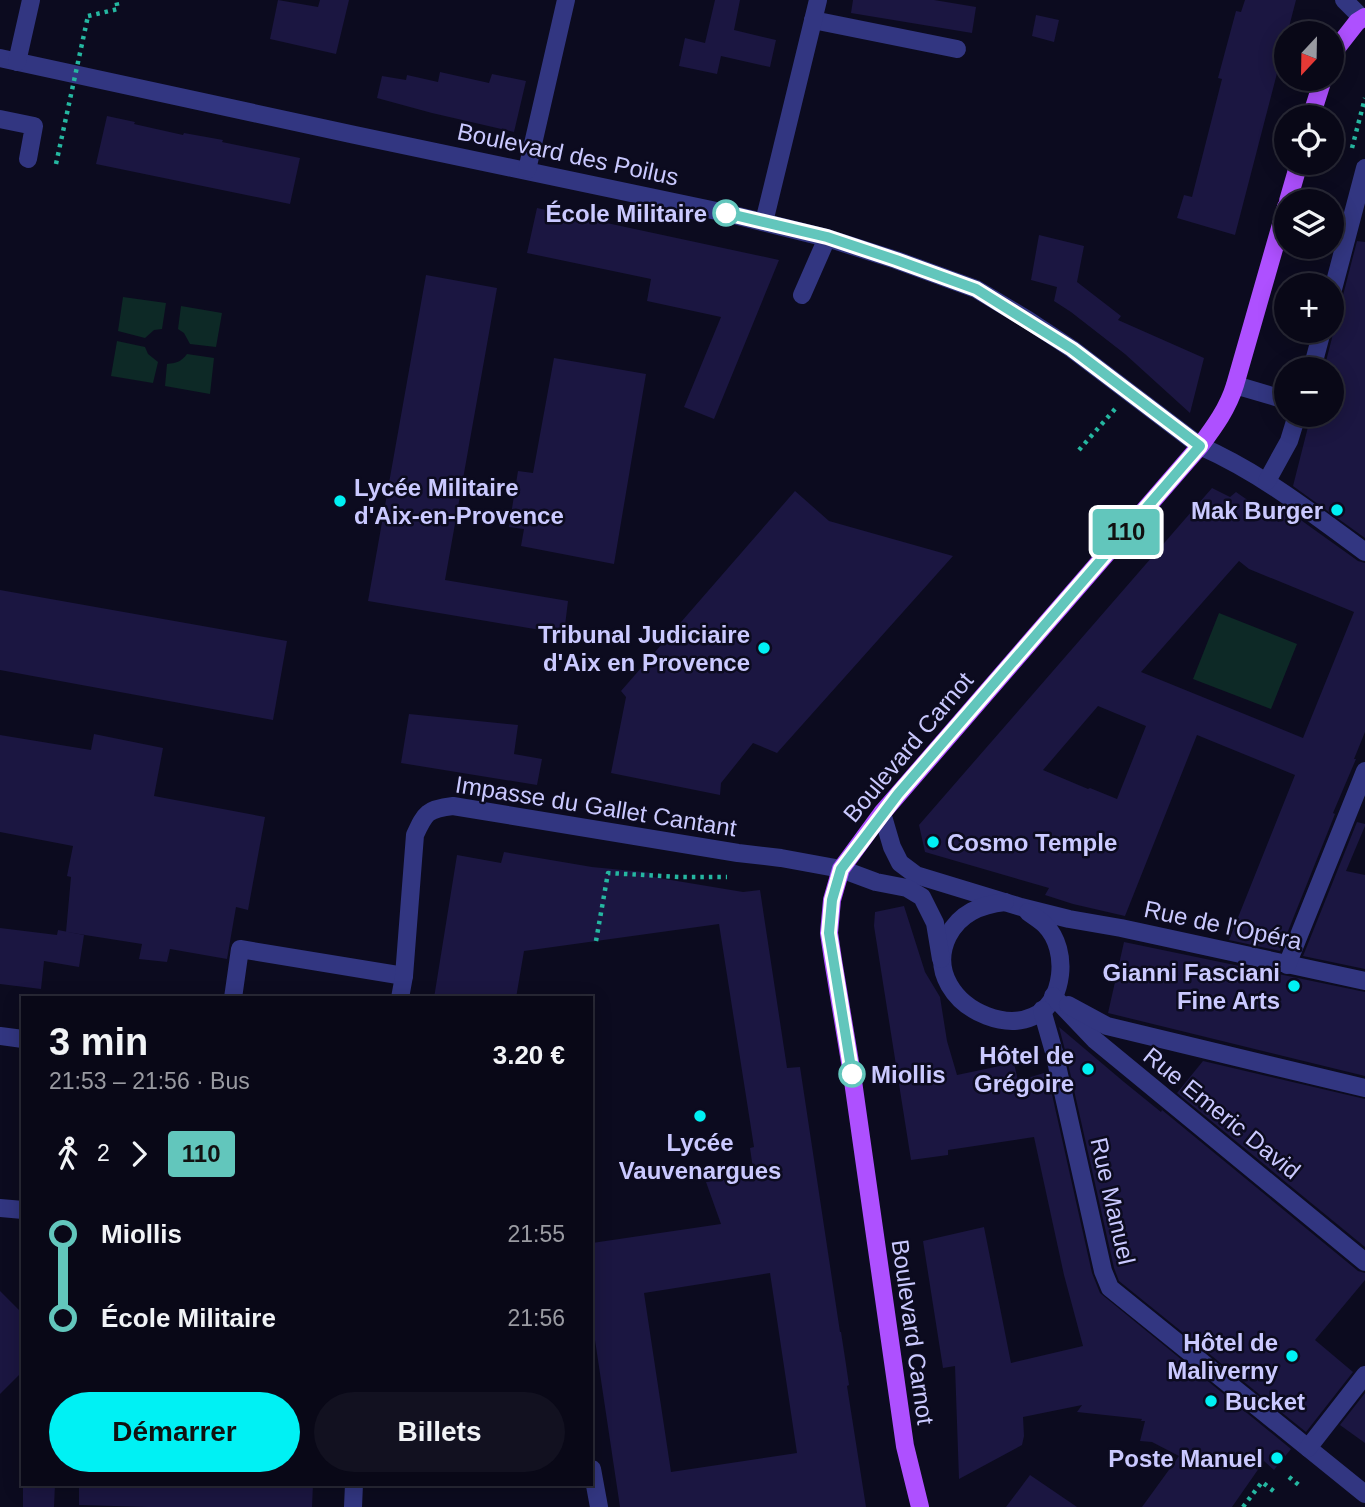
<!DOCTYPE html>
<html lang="fr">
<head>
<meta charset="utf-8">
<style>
	:root { --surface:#090817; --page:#121120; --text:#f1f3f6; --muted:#999aa1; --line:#292936; --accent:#00f1f4 }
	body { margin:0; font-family:Arial,sans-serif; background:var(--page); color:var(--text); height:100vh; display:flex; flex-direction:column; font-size:26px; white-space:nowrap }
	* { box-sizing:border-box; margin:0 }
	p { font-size:23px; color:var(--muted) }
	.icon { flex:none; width:38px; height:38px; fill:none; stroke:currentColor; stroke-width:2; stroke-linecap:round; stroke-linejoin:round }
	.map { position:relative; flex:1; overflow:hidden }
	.details { position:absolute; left:21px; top:996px; width:572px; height:490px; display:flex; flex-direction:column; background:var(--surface); border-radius:0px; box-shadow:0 4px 18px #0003,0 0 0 2px var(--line) }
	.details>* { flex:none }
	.badge { padding:0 14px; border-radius:5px; font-size:24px; line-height:46px }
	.needle { width:46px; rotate:202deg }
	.tools { position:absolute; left:1274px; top:21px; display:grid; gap:14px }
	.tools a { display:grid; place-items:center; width:70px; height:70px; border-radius:50%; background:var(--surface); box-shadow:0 4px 18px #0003,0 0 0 2px var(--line); font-size:35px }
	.map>.badge { position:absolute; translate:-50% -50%; box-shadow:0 0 0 4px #fff }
	.legs { display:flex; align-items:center; gap:10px; height:77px; padding:0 28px; font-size:23px }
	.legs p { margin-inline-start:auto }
	.overview { display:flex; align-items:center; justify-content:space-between; height:119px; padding:0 28px }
	h1 { font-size:38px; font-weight:600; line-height:52px }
	.cta { display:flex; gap:14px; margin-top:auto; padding:14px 28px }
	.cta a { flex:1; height:80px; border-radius:42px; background:var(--accent); color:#111; font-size:28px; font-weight:600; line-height:80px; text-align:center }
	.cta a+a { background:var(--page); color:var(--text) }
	ul { padding:0 28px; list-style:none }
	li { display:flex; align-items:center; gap:24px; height:84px; font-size:26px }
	li i { display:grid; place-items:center; width:10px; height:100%; margin:0 9px; background:currentColor }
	li i::after { content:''; width:18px; height:18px; margin:-9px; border:5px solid; border-radius:50%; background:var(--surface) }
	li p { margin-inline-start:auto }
	li:first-child i { background:linear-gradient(#0000 50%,currentColor 0) }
	li:last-child i { background:linear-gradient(currentColor 50%,#0000 0) }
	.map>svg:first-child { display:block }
	.green { fill:#0d2926 }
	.building { fill:#1b1641; fill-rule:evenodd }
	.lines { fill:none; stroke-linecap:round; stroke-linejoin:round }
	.path { stroke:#25b7a1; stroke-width:4.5; stroke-dasharray:3.5 5; stroke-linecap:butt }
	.minor { stroke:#323681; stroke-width:18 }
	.major { stroke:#ae50ff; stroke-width:18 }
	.path-bridge { stroke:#25b7a1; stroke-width:4.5; stroke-dasharray:3.5 5; stroke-linecap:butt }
	.line-1-casing { stroke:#fff; stroke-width:16 }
	.line-1 { stroke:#62c6bc; stroke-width:10 }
	.stop-1-dot { fill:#fff; stroke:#62c6bc; stroke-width:3.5 }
	.poi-dot { fill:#00f1f4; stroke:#0c0b1f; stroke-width:2.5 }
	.labels { text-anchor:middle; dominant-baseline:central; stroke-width:5; stroke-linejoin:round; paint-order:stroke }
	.street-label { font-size:24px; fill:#cac9ff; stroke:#0c0b1f }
	.stop-label { font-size:24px; font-weight:bold; fill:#cac9ff; stroke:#0c0b1f; text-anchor:end }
	.poi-label { font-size:24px; font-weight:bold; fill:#cac9ff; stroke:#0c0b1f; text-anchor:end }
</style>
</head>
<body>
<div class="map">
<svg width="1365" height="1507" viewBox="0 0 1365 1507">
	<rect width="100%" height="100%" fill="#0c0b1f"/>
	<g class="green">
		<path d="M123,297L166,303L162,329L154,330L145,338L118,331Z"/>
		<path d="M181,306L222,313L216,347L190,344L184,333L178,329Z"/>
		<path d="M117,341L145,347L148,354L158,362L153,383L111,376Z"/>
		<path d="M187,354L214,358L210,394L165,386L167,364C176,363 181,362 187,354Z"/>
		<path d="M1219,613L1297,644L1271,709L1193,679Z"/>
	</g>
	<g class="building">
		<path d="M278,0L318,7L320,0H349L336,54L270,39Z"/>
		<path d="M715,0H740L734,30L776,40L770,67L721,56L717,74L679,66L685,38L705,43Z"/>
		<path d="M853,0H934L976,7L972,33L851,13Z"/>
		<path d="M1245,0H1296L1235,235L1177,218L1184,195L1192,197L1222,79L1218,78L1236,11L1241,12Z"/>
		<path d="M1036,15L1059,20L1054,42L1032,36Z"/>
		<path d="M440,72L489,83L492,74L526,81L514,132L432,113L377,98L382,76L406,80L407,75L438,82Z"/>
		<path d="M107,116L135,122L134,124L183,135L184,133L223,140L222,142L300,158L290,204L96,164Z"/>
		<path d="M537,208L779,260L714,419L684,407L721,317L647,301L651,279L527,253Z"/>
		<path d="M1039,235L1084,246L1077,282L1121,316L1118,320L1204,358L1190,413L1125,354L1071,312L1054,301L1057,287L1031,280Z"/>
		<path d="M1357,241L1365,242V538L1293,486L1311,415H1332V369H1324Z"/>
		<path d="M426,275L497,288L445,580L568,601L564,634L368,601Z"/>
		<path d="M554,358L646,374L614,564L521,546L524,529L509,527L518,471L533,473Z"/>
		<path d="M1212,488L1230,497L1236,492L1279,522L1284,508L1358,561L1365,563V732L1354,759H1356L1333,813L1335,814L1280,951L1229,940L1295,775L1197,735L1125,916L1073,904L1045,895L1049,888L925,852L919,825ZM1239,561L1249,569L1354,612L1303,738L1141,672ZM1098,706L1146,726L1117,799L1090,788L1088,789L1043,770Z"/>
		<path d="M795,491L829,521L953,556L777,753L753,743L721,783L720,795L611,773L626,697L621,691Z"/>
		<path d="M0,590L287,641L273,720L0,670Z"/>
		<path d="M409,714L518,725L514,754L542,759L537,785L401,763Z"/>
		<path d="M94,734L163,748L154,796L265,817L248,910L236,907L227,959L170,949L167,962L139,959L142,944L66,932L71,877L67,876L73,846L0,832V735L91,750Z"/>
		<path d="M1357,822L1365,824V826L1346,871L1365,875V969L1303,956Z"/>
		<path d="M504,852L592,867L653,873V877L743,892L760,890L787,1068L800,1067L840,1332H841L845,1358L849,1385L847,1386L866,1507H620L592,1320V1243L721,1224L706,1182L754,1176L750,1148L754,1147L719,924L524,951L516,998H434L457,855L501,863ZM770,1273L797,1453L671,1472L644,1293Z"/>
		<path d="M904,906L925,972L940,997L947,1041L957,1075L1014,1063L1018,1081L1047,1072L1092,1273L1100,1293L1291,1449L1274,1470L1264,1461L1232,1507H1142L1179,1456L1152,1442L1140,1441L1145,1421H1141L1142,1419L1077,1412L1082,1405L1023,1417L1024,1436L1022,1445L959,1479L955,1366L943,1368L923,1241L984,1227L1011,1363L1083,1346L1064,1275L1034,1137L948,1150V1155L911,1160L874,926L875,912Z"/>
		<path d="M0,928L57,935L58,930L84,935L79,967L44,961L41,989L0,984Z"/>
		<path d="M1124,942L1365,992V1076L1108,1013Z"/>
		<path d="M1059,1027L1124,1082L1161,1112L1162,1110L1358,1271L1365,1273V1280L1315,1340L1353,1372L1306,1432L1119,1281L1114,1268L1065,1050Z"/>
		<path d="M1203,1061L1365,1099V1247L1177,1093Z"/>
		<path d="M0,1291L23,1314V1371L0,1394Z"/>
		<path d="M1365,1393V1443L1340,1425Z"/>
		<path d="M1030,1475L1077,1507H1006Z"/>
		<path d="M23,1484H55L54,1507H23Z"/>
		<path d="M79,1484H313L312,1507H148L79,1505Z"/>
	</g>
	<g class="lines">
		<g class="path">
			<path d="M88,16L118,9L116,0"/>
			<path d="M1352,148L1365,98"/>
			<path d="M1079,450L1115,409"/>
			<path d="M596,941L608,873L679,877H727"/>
			<path d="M1289,1477L1300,1486"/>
			<path d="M1243,1507L1262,1482L1276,1493"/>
		</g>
		<g class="minor">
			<path d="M1344,0L1362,18"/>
			<path d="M813,20L957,49"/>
			<path d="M0,58L355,135L726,213L827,238L896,260L976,289L1028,320L1072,349L1200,446C1261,473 1312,513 1365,552"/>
			<path d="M17,62L31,0"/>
			<path d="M0,119L34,126L28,159"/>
			<path d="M527,170L566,0"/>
			<path d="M764,222L818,0"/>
			<path d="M1332,293L1365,168"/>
			<path d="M802,295L827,238"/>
			<path d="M1312,369L1322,331"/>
			<path d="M1235,385L1286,400"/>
			<path d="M1267,481L1289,441L1297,415"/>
			<path d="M882,813L892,847L900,863L916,875L1021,907L1069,919L1121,928L1365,981"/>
			<path d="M1005,902C980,905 960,913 948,936C913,1008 1049,1064 1060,975C1062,958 1058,938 1045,925C1040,920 1033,916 1028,912"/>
			<path d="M1287,965L1365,771"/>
			<path d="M1053,996L1095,1040L1365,1262"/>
			<path d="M233,998L240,949L404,976"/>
			<path d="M400,998L404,976L415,835C425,813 427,809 453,806L738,853L781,858L841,869L876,882L907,888L922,897L935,923L941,959"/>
			<path d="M1068,1005L1107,1026L1365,1088"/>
			<path d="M1042,1010L1054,1052L1103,1271L1110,1288L1365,1494"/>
			<path d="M0,1036L23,1039"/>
			<path d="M0,1208L23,1210"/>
			<path d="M1308,1448L1365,1375"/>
			<path d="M592,1469L599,1507"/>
			<path d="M353,1507L354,1484"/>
		</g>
		<g class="major">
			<path d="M1332,54L1357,22L1365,17"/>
			<path d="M1311,117L1323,79"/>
			<path d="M1288,201L1299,163"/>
			<path d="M920,1507L905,1446L852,1074L833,960L829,933L832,900L841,869L882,813L1200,446C1215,426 1228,408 1235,385L1286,207"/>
		</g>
		<path class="path-bridge" d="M56,164L88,16"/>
	</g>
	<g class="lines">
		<defs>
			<path id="line-1" d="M726,213L827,237L896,260L976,289L1072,349L1200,446L898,794L841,869L832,900L829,933L852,1074"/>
		</defs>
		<use href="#line-1" class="line-1-casing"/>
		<use href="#line-1" class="line-1"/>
	</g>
	<g class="stop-1-dot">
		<circle cx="726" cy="213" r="12"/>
		<circle cx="852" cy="1074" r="12"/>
	</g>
	<g class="poi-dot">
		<circle cx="340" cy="501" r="7"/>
		<circle cx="1337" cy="510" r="7"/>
		<circle cx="764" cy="648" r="7"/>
		<circle cx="933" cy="842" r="7"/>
		<circle cx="1294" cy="986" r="7"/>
		<circle cx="1088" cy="1069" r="7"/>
		<circle cx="700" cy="1116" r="7"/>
		<circle cx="1292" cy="1356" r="7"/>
		<circle cx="1211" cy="1401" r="7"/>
		<circle cx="1277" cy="1458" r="7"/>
	</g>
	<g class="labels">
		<g class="street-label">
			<text transform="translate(568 154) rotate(12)">Boulevard des Poilus</text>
			<text transform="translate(908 747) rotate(-50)">Boulevard Carnot</text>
			<text transform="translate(596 806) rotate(9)">Impasse du Gallet Cantant</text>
			<text transform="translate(1223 925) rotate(12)">Rue de l'Opéra</text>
			<text transform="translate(1222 1113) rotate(39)">Rue Emeric David</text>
			<text transform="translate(1113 1201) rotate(77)">Rue Manuel</text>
			<text transform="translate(913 1332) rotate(82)">Boulevard Carnot</text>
		</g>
		<g class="stop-label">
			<text x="707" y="213">École Militaire</text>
			<text x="871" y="1074" text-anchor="start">Miollis</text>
		</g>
		<g class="poi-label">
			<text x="354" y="487" text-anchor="start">Lycée Militaire<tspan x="354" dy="28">d'Aix-en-Provence</tspan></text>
			<text x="1323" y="510">Mak Burger</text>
			<text x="750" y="634">Tribunal Judiciaire<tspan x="750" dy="28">d'Aix en Provence</tspan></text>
			<text x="947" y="842" text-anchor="start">Cosmo Temple</text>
			<text x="1280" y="972">Gianni Fasciani<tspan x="1280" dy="28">Fine Arts</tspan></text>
			<text x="1074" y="1055">Hôtel de<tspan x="1074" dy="28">Grégoire</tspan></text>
			<text x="700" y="1142" text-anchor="middle">Lycée<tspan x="700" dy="28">Vauvenargues</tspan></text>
			<text x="1278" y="1342">Hôtel de<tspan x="1278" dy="28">Maliverny</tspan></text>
			<text x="1225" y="1401" text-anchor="start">Bucket</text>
			<text x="1263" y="1458">Poste Manuel</text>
		</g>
	</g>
</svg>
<div class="tools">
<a><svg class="needle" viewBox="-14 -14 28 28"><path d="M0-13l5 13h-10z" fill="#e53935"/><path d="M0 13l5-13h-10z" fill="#999aa1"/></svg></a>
<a><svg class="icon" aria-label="locate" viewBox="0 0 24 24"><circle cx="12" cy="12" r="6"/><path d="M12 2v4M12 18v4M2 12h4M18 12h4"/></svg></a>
<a><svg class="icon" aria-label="layers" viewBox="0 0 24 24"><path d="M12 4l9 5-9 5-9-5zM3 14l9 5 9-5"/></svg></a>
<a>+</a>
<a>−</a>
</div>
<b class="badge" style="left:1126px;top:532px;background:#62c6bc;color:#111">110</b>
<section class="details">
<div class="overview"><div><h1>3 min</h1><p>21:53 – 21:56 · Bus</p></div><b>3.20 €</b></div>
<div class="legs"><svg class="icon" aria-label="walk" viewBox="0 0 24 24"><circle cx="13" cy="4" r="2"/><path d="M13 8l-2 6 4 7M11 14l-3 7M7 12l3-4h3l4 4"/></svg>2<svg class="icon" aria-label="forward" viewBox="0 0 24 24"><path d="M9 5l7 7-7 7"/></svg><b class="badge" style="background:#62c6bc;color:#111">110</b></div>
<ul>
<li><i style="color:#62c6bc"></i><b>Miollis</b><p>21:55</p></li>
<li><i style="color:#62c6bc"></i><b>École Militaire</b><p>21:56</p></li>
</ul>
<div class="cta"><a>Démarrer</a><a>Billets</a></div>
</section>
</div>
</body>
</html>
